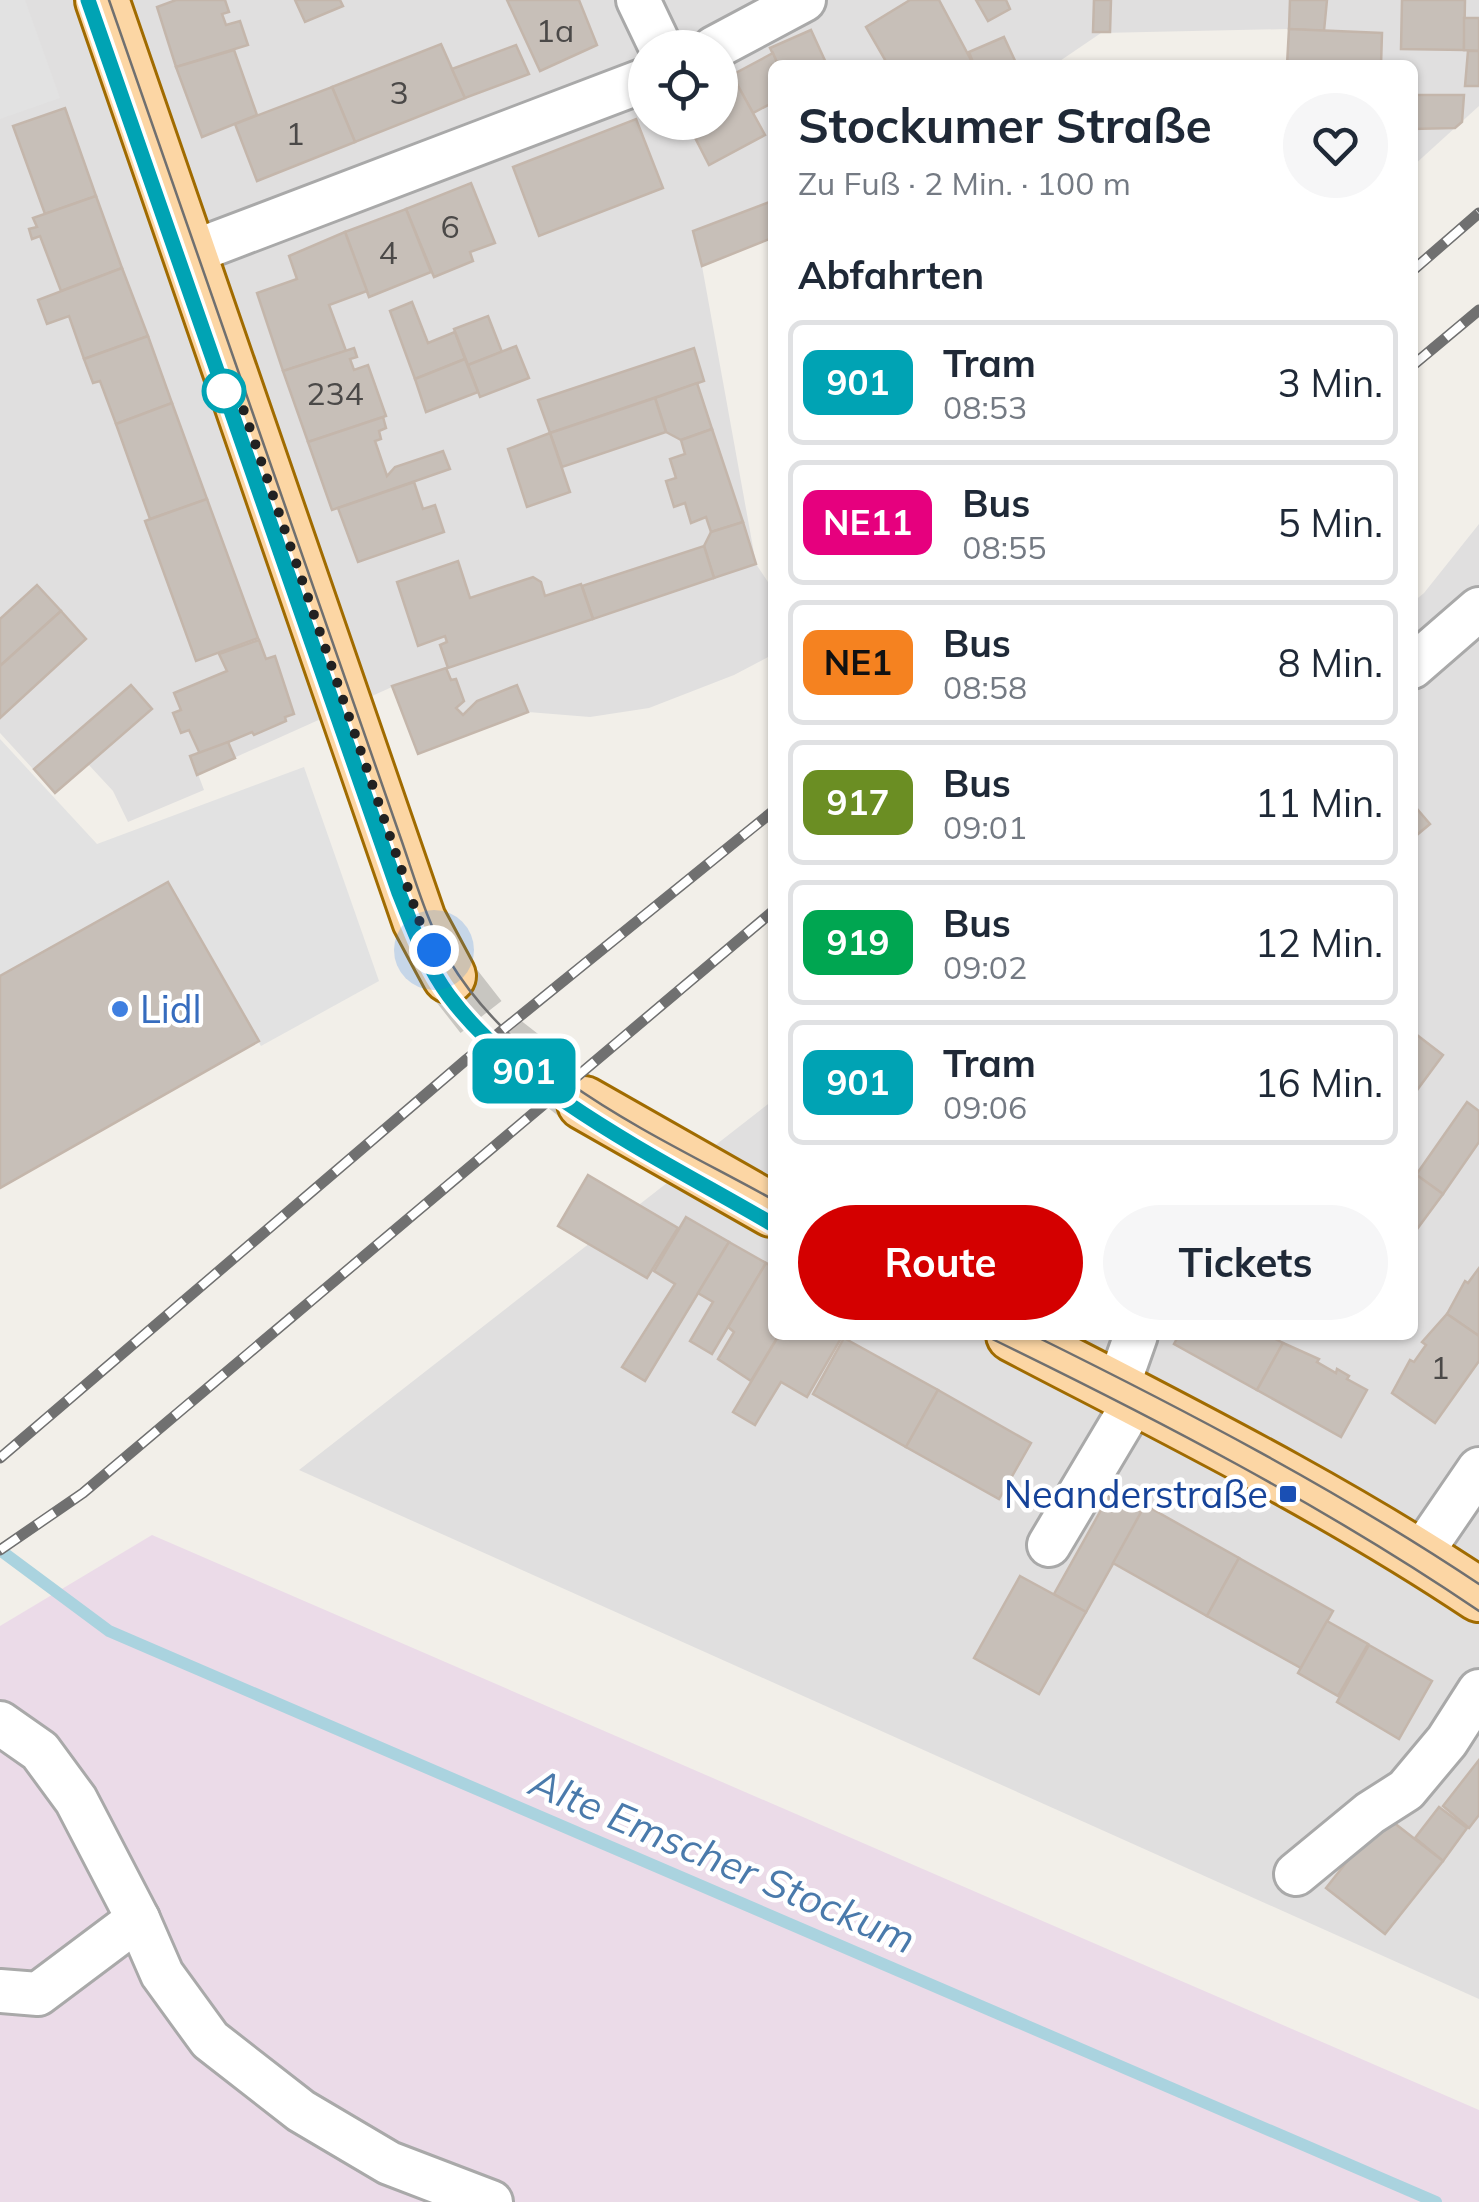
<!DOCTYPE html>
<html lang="de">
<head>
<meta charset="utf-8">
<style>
	:root { --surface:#fff; --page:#f6f6f7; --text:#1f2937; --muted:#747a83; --line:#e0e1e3; --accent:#d40000 }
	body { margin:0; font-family:Mulish,sans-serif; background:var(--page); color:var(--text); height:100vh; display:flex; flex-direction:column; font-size:38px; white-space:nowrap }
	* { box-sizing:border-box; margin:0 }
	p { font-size:32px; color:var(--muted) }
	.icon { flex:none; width:55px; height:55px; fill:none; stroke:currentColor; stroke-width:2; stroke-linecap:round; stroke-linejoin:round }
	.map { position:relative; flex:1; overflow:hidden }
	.side { position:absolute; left:768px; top:60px; width:650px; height:1280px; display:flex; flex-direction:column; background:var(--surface); border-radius:15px; box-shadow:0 2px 8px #0004 }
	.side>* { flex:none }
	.badge { padding:0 20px; border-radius:15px; font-size:35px; line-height:65px }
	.controls { position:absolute; left:628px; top:30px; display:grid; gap:20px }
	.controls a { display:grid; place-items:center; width:110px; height:110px; border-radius:50%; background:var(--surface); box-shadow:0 2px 8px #0004; font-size:50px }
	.you { position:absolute; width:50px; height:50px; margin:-25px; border:8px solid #fff; border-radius:50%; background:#1a73e8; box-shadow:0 0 0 15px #1a73e833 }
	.map>.badge { position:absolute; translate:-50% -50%; box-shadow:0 0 0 5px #fff }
	h2 { padding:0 30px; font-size:38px; line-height:90px }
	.round { display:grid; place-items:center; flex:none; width:105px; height:105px; border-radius:52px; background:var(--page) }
	.headline { display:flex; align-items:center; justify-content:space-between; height:170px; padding:0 30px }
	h1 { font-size:48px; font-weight:700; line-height:75px }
	.action { display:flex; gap:20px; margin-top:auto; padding:20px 30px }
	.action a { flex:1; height:115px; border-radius:60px; background:var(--accent); color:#fff; font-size:40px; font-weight:700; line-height:115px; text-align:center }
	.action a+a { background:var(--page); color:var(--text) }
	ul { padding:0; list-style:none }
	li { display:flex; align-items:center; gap:30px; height:125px; margin:0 20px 15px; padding:0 10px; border:5px solid var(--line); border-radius:15px }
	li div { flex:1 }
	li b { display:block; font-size:38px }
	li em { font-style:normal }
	li .badge { min-width:110px; font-weight:700; text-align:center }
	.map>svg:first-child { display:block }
	.residential { fill:#e0dfdf; fill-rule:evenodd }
	.industrial { fill:#ebdbe8 }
	.parking { fill:#e2e2e2 }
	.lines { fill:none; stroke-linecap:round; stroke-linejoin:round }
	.stream { stroke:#aad3df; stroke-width:12 }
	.building { fill:#c7bfb8; stroke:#c4b6ab; stroke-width:2.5 }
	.major-tunnel { stroke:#c8c6c1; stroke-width:52; stroke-dasharray:52 26; stroke-linecap:butt }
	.minor-casing { stroke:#a9a9a9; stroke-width:48 }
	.major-casing { stroke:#a06b00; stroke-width:58 }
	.minor { stroke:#fff; stroke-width:42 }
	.major { stroke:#fcd6a4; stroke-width:52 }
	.tram { stroke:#707070; stroke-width:2.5 }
	.rail-casing { stroke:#707070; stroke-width:11 }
	.rail { stroke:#fff; stroke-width:8; stroke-dasharray:22; stroke-linecap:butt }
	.line-casing { stroke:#fff; stroke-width:22 }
	.line { stroke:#00a3b4; stroke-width:15 }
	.walk { stroke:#222; stroke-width:10; stroke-dasharray:0 18 }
	.stop-dot { fill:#fff; stroke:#00a3b4; stroke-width:5 }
	.shop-dot { fill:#3f7fe0; stroke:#fff; stroke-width:4 }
	.transit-dot { fill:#1a4fb4; stroke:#fff; stroke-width:4 }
	.labels { text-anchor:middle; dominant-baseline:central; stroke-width:9; stroke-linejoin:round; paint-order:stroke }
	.number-label { font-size:32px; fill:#4b4948 }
	.shop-label { font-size:38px; fill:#366cbe; stroke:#fff; text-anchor:start }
	.transit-label { font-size:38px; fill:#164399; stroke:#fff; text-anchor:end }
	.water-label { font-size:40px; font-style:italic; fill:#4a7aab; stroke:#fff }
</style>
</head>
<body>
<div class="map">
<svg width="1479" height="2202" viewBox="0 0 1479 2202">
	<rect width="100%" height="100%" fill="#f2efe9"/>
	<g class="residential">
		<path d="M0,0H1479V106L1413,166L1412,65H1287L1288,29L1101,33L1054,65H772V238L702,266L756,564L772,588V655L734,675L649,708L590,717L528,712L418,754L392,687L198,774L204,790L128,822L113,791L88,764L55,793L0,733ZM645,48H720V122H645Z"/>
		<path d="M1479,524V1999L299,1470L772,1101V1335H1412L1413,602L1424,593Z"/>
	</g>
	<path class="industrial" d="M152,1535L1479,2110V2202H0V1626Z"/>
	<g class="parking">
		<path d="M0,0H25L60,98L0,119Z"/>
		<path d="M0,739L97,844L304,767L379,981L261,1046L168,883L0,976Z"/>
	</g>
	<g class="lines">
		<path class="stream" d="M0,1550L109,1631L1436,2202"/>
	</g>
	<g class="building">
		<path d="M176,0H225L229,12L222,14L226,25L240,21L248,45L176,67L157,7Z"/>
		<path d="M295,0H340L343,6L305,22Z"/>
		<path d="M507,0H579L597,45L540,71Z"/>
		<path d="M910,0H939L971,60L962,65H888L866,27Z"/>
		<path d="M976,0H1006L1010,9L988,21Z"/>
		<path d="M1094,0H1111L1110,32H1093Z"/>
		<path d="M1290,0H1327L1324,31L1289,29Z"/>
		<path d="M1402,0H1465L1464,50L1401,49Z"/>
		<path d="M1464,18H1479V51L1464,50Z"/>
		<path d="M1289,29L1382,33L1381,65H1287Z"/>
		<path d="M811,30L827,65H778L770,48Z"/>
		<path d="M1004,37L1017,65H974L969,52Z"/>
		<path d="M441,44L465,98L355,142L332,87Z"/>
		<path d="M516,45L529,74L465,98L452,69Z"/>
		<path d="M234,50L257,115L202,137L176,67Z"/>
		<path d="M1468,51H1479V86H1465Z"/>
		<path d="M773,53L778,65H772V103L753,113L732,75Z"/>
		<path d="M732,75L765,135L709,165L687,122H720V82Z"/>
		<path d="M332,87L355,142L257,181L235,124Z"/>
		<path d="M1412,95H1464L1462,122L1455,128L1412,129Z"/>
		<path d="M65,108L96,196L45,214L13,126Z"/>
		<path d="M636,119L663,188L539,236L513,167Z"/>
		<path d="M471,183L495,243L470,252L473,261L434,277L406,209Z"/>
		<path d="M96,196L122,268L61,291L40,236L32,239L29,229L37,227L33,218Z"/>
		<path d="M772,201V238L702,266L693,231Z"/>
		<path d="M406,209L431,272L369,297L345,232Z"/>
		<path d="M345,232L367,291L329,305L346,351L283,371L257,293L297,279L289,256Z"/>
		<path d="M122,268L148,336L84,359L69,316L47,324L38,300Z"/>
		<path d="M412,302L428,343L455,332L465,359L415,379L390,311Z"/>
		<path d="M488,316L502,352L468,365L454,329Z"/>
		<path d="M148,336L172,403L116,424L100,381L93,383L84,359Z"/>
		<path d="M516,346L529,378L480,397L468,365Z"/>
		<path d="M354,348L357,357L350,359L354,370L368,365L386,416L308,442L283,371Z"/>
		<path d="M694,348L704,381L550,433L538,400Z"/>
		<path d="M465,359L478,392L426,412L415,379Z"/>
		<path d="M697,383L712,429L681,440L666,432L655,398Z"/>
		<path d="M655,398L666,432L562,467L550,433Z"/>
		<path d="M172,403L207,499L150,519L116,424Z"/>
		<path d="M383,417L386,428L379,431L381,439L375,441L387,476L395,467L443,451L450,469L332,510L308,442Z"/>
		<path d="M712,429L743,522L711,532L706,517L691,523L685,503L674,507L666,481L676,478L670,459L685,454L681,440Z"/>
		<path d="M550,433L570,492L527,507L508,449Z"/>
		<path d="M414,482L423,509L435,505L444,532L358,562L338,508Z"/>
		<path d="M207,499L258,638L196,661L145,521Z"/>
		<path d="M743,522L756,564L714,578L704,546L711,532Z"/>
		<path d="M704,546L714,578L593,619L582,586Z"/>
		<path d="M458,561L470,598L533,577L541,582L545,596L581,584L593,619L448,668L440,645L447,642L445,636L418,646L397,582Z"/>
		<path d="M37,585L61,611L0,666V619Z"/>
		<path d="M61,611L86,639L0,718V666Z"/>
		<path d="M259,640L266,659L275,656L294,714L285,717L286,721L254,735L252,732L200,754L189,730L181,733L173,713L181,710L174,693L227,671L219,654Z"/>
		<path d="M446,668L451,680L456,679L464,701L456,708L463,715L477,701L517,685L528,712L418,754L392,686Z"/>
		<path d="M131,685L152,709L55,793L34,769Z"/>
		<path d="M228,742L235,758L197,775L190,756Z"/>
		<path d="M1412,803L1430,824L1412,839Z"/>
		<path d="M168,882L259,1041L0,1188V976Z"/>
		<path d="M1417,1035L1443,1055L1412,1097V1041Z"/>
		<path d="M1467,1102L1479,1111V1142L1443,1194L1416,1175Z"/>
		<path d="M1414,1173L1443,1194L1412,1236V1175Z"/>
		<path d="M588,1175L678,1228L647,1278L558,1226Z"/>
		<path d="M686,1217L729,1242L645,1381L622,1367L675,1284L654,1271Z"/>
		<path d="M729,1242L766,1263L712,1354L690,1341L713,1302L698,1293Z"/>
		<path d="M766,1263L772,1267V1335H779L751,1381L718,1359L734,1332L728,1327Z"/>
		<path d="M1479,1268V1336L1447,1314L1465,1281L1468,1283Z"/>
		<path d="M1447,1314L1479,1336V1361L1435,1423L1392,1393L1410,1360L1414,1362L1426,1345L1422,1342Z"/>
		<path d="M779,1335H843L807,1397L781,1382L755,1425L733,1412Z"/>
		<path d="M1179,1335H1268L1283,1343L1257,1390L1174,1344Z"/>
		<path d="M844,1338L938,1390L906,1447L813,1394Z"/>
		<path d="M1283,1343L1319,1359L1317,1362L1336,1373L1337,1369L1349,1376L1347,1379L1367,1390L1341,1437L1257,1390Z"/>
		<path d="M938,1390L1031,1443L999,1499L906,1447Z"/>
		<path d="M1110,1494L1142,1512L1086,1612L1054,1594Z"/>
		<path d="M1145,1505L1239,1558L1207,1616L1113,1563Z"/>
		<path d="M1239,1558L1333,1611L1301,1668L1207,1616Z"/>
		<path d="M1020,1576L1086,1612L1039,1694L974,1658Z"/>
		<path d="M1327,1621L1368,1644L1338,1696L1298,1673Z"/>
		<path d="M1369,1645L1432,1681L1399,1739L1337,1702Z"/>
		<path d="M1479,1760V1815L1469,1828L1443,1806Z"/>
		<path d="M1439,1807L1467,1828L1443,1861L1415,1838Z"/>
		<path d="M1384,1815L1443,1861L1385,1934L1326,1888Z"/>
	</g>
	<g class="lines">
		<path class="major-tunnel" d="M449,976L492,1031L584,1103"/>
		<defs>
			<g id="minor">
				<path d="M638,0L661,48"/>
				<path d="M714,48L804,0"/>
				<path d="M190,253L645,80"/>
				<path d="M1412,667L1479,609"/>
				<path d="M1117,1389L1136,1335"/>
				<path d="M1049,1545L1136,1399"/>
				<path d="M1420,1555L1479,1469"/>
				<path d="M0,1723L40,1751L76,1800L138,1919L162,1974L210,2040L301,2111L389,2163L491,2202"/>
				<path d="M1296,1874L1370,1813L1406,1790L1447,1741L1479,1691"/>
				<path d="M0,1991L38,1994L138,1919"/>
			</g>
			<g id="major">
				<path d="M102,0L419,920L449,976"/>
				<path d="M584,1103L772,1210"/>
				<path d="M1013,1335C1170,1417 1331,1496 1479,1595"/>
			</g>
		</defs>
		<use href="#minor" class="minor-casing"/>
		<use href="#major" class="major-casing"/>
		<use href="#minor" class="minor"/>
		<use href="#major" class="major"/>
		<g class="tram">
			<path d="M88,0L399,893C413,928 426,965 449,996C522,1095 667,1162 772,1224"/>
			<path d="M109,0L401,839C415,879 427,923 449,960C519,1077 658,1136 772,1199"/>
			<path d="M984,1335C1153,1417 1323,1505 1479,1611"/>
			<path d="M1033,1335C1185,1410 1338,1490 1479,1584"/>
		</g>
		<defs>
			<g id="rail">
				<path d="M1412,271L1479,213"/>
				<path d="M1412,366L1479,310"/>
				<path d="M0,1458L467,1059L772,812"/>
				<path d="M0,1550L83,1493L772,912"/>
			</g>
		</defs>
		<use href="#rail" class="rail-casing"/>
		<use href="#rail" class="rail"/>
	</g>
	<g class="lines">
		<defs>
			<path id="line" d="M88,0L399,893C413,928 426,965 449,996C523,1095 667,1162 772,1224"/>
		</defs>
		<use href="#line" class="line-casing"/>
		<use href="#line" class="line"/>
		<path class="walk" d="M224,391L236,388L393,845L419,920L434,950"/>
	</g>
	<circle class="stop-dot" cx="224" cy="391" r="20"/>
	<circle class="shop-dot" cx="120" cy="1009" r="10"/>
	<rect class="transit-dot" x="1278" y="1484" width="20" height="20" rx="5"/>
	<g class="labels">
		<g class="number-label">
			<text x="555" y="30">1a</text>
			<text x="399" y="92">3</text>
			<text x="295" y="133">1</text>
			<text x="450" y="226">6</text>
			<text x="388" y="252">4</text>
			<text x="335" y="393">234</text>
			<text x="1440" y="1367">1</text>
		</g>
		<g class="shop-label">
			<text x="140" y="1009">Lidl</text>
		</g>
		<g class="transit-label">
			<text x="1268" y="1494">Neanderstraße</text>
		</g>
		<g class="water-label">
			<text transform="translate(723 1860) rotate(23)">Alte Emscher Stockum</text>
		</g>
	</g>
</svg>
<div class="controls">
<a><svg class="icon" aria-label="locate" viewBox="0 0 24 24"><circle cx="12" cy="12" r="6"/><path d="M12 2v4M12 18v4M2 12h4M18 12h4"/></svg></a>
</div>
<div class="you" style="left:434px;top:950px"></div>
<b class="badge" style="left:524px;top:1071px;background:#00a3b4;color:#fff">901</b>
<section class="side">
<div class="headline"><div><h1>Stockumer Straße</h1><p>Zu Fuß · 2 Min. · 100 m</p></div><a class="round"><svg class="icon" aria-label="heart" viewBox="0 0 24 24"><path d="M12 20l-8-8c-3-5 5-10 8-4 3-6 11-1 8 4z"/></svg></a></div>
<h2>Abfahrten</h2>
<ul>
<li><span class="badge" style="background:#00a3b4;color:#fff">901</span><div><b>Tram</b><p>08:53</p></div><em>3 Min.</em></li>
<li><span class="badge" style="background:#e6007e;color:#fff">NE11</span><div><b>Bus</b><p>08:55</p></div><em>5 Min.</em></li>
<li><span class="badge" style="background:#f58220;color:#111">NE1</span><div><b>Bus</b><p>08:58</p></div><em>8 Min.</em></li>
<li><span class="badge" style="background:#6b8e23;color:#fff">917</span><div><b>Bus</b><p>09:01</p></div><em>11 Min.</em></li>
<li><span class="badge" style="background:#00a651;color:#fff">919</span><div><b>Bus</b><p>09:02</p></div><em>12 Min.</em></li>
<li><span class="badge" style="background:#00a3b4;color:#fff">901</span><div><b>Tram</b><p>09:06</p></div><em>16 Min.</em></li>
</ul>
<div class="action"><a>Route</a><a>Tickets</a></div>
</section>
</div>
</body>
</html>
